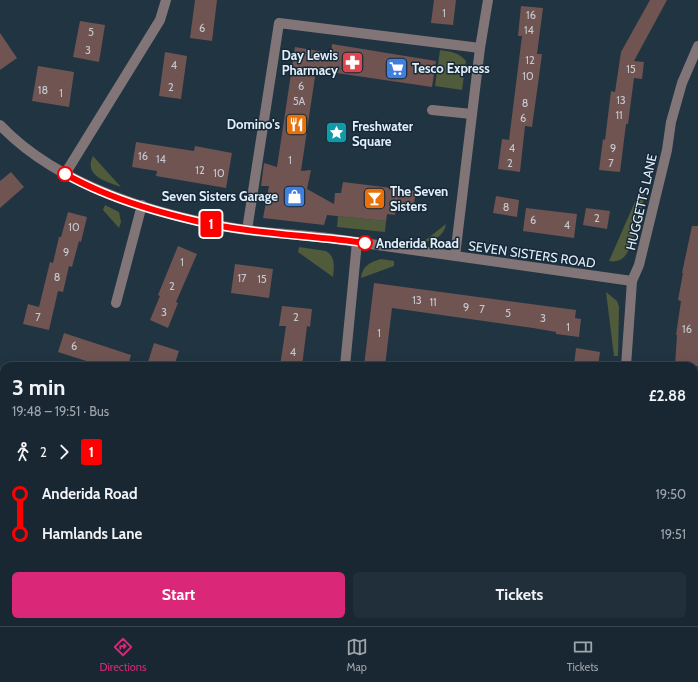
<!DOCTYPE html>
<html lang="en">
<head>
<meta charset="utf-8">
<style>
	:root { --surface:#182732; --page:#212f3a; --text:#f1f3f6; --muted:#9fa5ac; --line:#36444d; --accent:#db2777 }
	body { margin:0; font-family:Cabin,sans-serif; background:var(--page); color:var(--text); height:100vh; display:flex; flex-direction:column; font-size:15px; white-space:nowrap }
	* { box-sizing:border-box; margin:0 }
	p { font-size:13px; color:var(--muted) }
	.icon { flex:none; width:22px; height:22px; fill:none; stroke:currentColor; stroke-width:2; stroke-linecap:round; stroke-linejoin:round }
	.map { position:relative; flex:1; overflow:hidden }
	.side { position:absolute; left:0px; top:362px; width:698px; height:264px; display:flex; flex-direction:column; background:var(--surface); border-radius:12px 12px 0 0; box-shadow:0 4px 16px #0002,0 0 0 1px var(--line) }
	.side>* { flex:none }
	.badge { padding:0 8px; border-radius:3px; font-size:14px; line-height:26px }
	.map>.badge { position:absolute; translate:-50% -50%; box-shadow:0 0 0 2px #fff }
	.legs { display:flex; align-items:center; gap:6px; height:44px; padding:0 12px; font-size:13px }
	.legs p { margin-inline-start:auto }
	.head { display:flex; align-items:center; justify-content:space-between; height:68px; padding:0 12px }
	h1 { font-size:22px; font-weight:700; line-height:30px }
	.action { display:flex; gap:8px; margin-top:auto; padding:8px 12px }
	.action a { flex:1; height:46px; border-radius:6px; background:var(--accent); color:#fff; font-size:16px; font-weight:700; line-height:46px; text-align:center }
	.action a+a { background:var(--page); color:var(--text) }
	ul { padding:0 12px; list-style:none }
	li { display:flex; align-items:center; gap:14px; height:40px; font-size:15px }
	li i { display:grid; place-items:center; width:6px; height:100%; margin:0 5px; background:currentColor }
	li i::after { content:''; width:10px; height:10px; margin:-5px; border:3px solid; border-radius:50%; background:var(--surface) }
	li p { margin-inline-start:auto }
	li:first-child i { background:linear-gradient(#0000 50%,currentColor 0) }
	li:last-child i { background:linear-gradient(currentColor 50%,#0000 0) }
	.menu { display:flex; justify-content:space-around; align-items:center; height:56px; border-top:1px solid var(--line); background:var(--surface); font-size:11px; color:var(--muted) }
	.menu a { display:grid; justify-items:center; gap:2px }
	.menu .selected { color:var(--accent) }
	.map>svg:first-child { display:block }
	.green { fill:#505b3b }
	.building { fill:#6f5452 }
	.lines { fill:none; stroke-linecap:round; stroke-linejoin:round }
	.minor { stroke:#827578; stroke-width:10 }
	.line-1-casing { stroke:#fff; stroke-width:9 }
	.line-1 { stroke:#f00; stroke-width:6 }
	.stop-1-dot { fill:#fff; stroke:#f00; stroke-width:2 }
	.labels { text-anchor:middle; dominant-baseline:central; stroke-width:3; stroke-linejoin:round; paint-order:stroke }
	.number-label { font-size:11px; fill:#c5c8ce }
	.poi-label { font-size:13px; font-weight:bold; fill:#e2eef8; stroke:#162938; text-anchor:end }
	.street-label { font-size:13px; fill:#e2eef8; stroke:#162938 }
	.stop-label { font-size:13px; font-weight:bold; fill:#e2eef8; stroke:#162938; text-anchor:start }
</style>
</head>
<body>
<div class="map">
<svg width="698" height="626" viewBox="0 0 698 626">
	<rect width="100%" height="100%" fill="#203442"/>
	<g class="green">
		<path d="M440,50C452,52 458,52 466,61L462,90L435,86Z"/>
		<path d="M93,156L121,187C107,182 83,176 93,156Z"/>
		<path d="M641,188L645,189C644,204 634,248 623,258C619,261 614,262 609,261Z"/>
		<path d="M105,205L119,212L121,222L119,228L103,210Z"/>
		<path d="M338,216L386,221L385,232L337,227Z"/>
		<path d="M446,224C444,236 434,241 423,242Z"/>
		<path d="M299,247L326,251C336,257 334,267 333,277L298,252Z"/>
		<path d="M381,259L394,261V266L361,278C362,266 370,262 381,259Z"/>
		<path d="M606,292L617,301L619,307L618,356H614Z"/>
		<path d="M694,565L698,571V626H414L415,622H694Z"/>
	</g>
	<g class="building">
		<path d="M195,0H217L212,41L190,38Z"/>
		<path d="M434,0H456L453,25L431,23Z"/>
		<path d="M650,0H667L634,61L644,62L642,79L634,78L628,124H626L620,172L599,170L603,139L605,140L611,91L615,92L621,52Z"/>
		<path d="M521,6L543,8L537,54H542L538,84L532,127L525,126L520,172L498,169L502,139L509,140L522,36H518Z"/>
		<path d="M80,21L105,25L99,62L73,57Z"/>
		<path d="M0,33L17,58L0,70Z"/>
		<path d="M332,44L436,61L432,87L316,70L301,171L311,170L307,189L334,204L335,193H341L343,182L416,191L413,210L396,208L395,215L387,214L386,221L327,215L324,225L263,218L269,186H261L264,163L277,167L295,47L331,53Z"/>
		<path d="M165,52L187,56L181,99L159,96Z"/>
		<path d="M38,66L74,72L69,107L32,101Z"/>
		<path d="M136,142L194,151L195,146L232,153L226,188L156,176L157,171L132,167Z"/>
		<path d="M11,172L24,187L0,208V181Z"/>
		<path d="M496,196L519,200L517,217L493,213Z"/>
		<path d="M526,208L577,214L574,238L523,231Z"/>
		<path d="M586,208L610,211L607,229L583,225Z"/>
		<path d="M68,212L87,217L81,242L79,241L72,267L69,266L63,292L58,291L49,330L23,324L28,304L39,307L50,262L53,263L59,237H61Z"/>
		<path d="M692,226H698V366H675L677,335H676L681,301L678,300L683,273H682Z"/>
		<path d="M178,246L197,254L176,302L178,303L168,328L150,320L160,296L158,295Z"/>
		<path d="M235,264L273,269L269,298L231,293Z"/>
		<path d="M374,283L576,310L575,318L581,319L579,337L556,334V332L533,328L392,308L385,366H364Z"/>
		<path d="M282,306L312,309L310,327L307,326L302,366H280L286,326H279Z"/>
		<path d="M64,333L131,355L128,366H102L58,352Z"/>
		<path d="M154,343L179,351L174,366H162L148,362Z"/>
		<path d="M576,348L600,352L598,366H574Z"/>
	</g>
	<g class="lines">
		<g class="minor">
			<path d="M432,110L472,114"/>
			<path d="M0,125C60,188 162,217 246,230C278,234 310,235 342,240C438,254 535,267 632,281"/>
			<path d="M65,174L160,20L166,0"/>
			<path d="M247,230L279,23L480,48"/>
			<path d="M455,256L480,48L488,0"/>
			<path d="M116,303L142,205"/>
			<path d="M345,366L357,242"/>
			<path d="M626,366L632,281L639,265L667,150L671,122L682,83L698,46"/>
			<path d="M0,502L4,506"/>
			<path d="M694,533L698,539"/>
			<path d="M44,622L45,626"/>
			<path d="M286,622V626"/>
		</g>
	</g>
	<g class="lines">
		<defs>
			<path id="line-1" d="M65,174C76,180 88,186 100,191C128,203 166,214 196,221C251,234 309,235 365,243"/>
		</defs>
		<use href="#line-1" class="line-1-casing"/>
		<use href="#line-1" class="line-1"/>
	</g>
	<defs>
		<symbol id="pharmacy-square" viewBox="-11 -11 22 22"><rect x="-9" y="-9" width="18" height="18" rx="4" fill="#e0444e" stroke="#162938"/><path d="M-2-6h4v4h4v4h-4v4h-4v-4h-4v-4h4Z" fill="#fff"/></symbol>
		<symbol id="supermarket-square" viewBox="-11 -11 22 22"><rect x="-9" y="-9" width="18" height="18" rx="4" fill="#3f7fe0" stroke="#162938"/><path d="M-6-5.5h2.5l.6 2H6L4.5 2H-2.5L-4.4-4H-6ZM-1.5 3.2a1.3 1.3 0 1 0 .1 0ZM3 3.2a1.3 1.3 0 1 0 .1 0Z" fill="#fff"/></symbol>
		<symbol id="restaurant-square" viewBox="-11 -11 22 22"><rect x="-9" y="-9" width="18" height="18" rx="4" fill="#e8710a" stroke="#162938"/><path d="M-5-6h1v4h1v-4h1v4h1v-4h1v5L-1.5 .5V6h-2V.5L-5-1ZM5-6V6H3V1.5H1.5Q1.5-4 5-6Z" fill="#fff"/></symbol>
		<symbol id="sight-square" viewBox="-11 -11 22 22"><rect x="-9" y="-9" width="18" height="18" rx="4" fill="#0f9aa8" stroke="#162938"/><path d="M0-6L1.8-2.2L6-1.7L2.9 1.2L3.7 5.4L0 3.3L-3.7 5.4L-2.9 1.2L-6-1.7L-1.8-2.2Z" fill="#fff"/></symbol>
		<symbol id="shop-square" viewBox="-11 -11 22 22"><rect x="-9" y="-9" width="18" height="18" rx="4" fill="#3f7fe0" stroke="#162938"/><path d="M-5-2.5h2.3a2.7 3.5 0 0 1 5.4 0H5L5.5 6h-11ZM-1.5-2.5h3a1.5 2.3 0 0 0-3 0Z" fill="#fff"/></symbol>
		<symbol id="bar-square" viewBox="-11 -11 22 22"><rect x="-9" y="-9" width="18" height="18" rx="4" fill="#e8710a" stroke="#162938"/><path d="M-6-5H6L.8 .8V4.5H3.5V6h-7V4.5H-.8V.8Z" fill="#fff"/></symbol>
	</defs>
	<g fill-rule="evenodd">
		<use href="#pharmacy-square" x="340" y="50" width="25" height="25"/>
		<use href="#supermarket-square" x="384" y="56" width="25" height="25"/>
		<use href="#restaurant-square" x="284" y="112" width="25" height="25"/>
		<use href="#sight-square" x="324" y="120" width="25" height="25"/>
		<use href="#shop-square" x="282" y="184" width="25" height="25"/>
		<use href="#bar-square" x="362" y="186" width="25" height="25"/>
	</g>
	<g class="stop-1-dot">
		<circle cx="65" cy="174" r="7"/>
		<circle cx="365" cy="243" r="7"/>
	</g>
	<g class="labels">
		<g class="number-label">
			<text x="444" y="13">1</text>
			<text x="531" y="15">16</text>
			<text x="202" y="28">6</text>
			<text x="529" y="30">14</text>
			<text x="91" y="32">5</text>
			<text x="88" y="50">3</text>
			<text x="530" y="60">12</text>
			<text x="174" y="65">4</text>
			<text x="631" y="69">15</text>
			<text x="528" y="76">10</text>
			<text x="301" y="86">6</text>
			<text x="171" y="87">2</text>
			<text x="43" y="90">18</text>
			<text x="61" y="93">1</text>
			<text x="621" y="100">13</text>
			<text x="299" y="101">5A</text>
			<text x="525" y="103">8</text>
			<text x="619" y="115">11</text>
			<text x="523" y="118">6</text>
			<text x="512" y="148">4</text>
			<text x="613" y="148">9</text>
			<text x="143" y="156">16</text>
			<text x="161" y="159">14</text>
			<text x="290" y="160">1</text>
			<text x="510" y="163">2</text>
			<text x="611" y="163">7</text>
			<text x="200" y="170">12</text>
			<text x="219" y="173">10</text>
			<text x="506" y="207">8</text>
			<text x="597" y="218">2</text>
			<text x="533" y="220">6</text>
			<text x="567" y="225">4</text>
			<text x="74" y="227">10</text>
			<text x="66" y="252">9</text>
			<text x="182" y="262">1</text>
			<text x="57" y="277">8</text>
			<text x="242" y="278">17</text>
			<text x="262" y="279">15</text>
			<text x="172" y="286">2</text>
			<text x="417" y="300">13</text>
			<text x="433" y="302">11</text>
			<text x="466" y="307">9</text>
			<text x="482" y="309">7</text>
			<text x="164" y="312">3</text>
			<text x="508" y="313">5</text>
			<text x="38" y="317">7</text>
			<text x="296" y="317">2</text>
			<text x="543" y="318">3</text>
			<text x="568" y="327">1</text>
			<text x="687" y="329">16</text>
			<text x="379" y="333">1</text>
			<text x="74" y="346">6</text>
			<text x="293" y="352">4</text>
		</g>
		<g class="poi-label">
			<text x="338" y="55">Day Lewis<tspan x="338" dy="15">Pharmacy</tspan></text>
			<text x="412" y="68" text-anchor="start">Tesco Express</text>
			<text x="280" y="124">Domino's</text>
			<text x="352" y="126" text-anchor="start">Freshwater<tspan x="352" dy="15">Square</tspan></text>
			<text x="390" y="191" text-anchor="start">The Seven<tspan x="390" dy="15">Sisters</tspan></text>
			<text x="278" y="196">Seven Sisters Garage</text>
		</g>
		<g class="street-label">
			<text transform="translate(641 202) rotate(-77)">HUGGETTS LANE</text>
			<text transform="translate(532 254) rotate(8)">SEVEN SISTERS ROAD</text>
		</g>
		<g class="stop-label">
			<text x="376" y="243">Anderida Road</text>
		</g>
	</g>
</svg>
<b class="badge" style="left:211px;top:224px;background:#f00;color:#fff">1</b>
<section class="side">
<div class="head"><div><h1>3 min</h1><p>19:48 – 19:51 · Bus</p></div><b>£2.88</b></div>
<div class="legs"><svg class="icon" aria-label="walk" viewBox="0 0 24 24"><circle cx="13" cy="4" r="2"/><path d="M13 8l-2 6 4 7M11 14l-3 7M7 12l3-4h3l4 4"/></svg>2<svg class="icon" aria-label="forward" viewBox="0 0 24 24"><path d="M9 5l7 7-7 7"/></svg><b class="badge" style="background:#f00;color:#fff">1</b></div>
<ul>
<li><i style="color:#f00"></i><b>Anderida Road</b><p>19:50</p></li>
<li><i style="color:#f00"></i><b>Hamlands Lane</b><p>19:51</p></li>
</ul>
<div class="action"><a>Start</a><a>Tickets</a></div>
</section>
</div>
<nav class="menu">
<a class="selected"><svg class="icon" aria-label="directions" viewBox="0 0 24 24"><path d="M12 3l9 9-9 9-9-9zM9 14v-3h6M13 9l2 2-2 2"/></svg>Directions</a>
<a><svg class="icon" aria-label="map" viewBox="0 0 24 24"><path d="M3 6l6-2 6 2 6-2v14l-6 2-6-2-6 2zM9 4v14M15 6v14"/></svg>Map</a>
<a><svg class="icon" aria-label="tickets" viewBox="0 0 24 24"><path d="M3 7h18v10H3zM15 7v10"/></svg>Tickets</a>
</nav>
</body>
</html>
